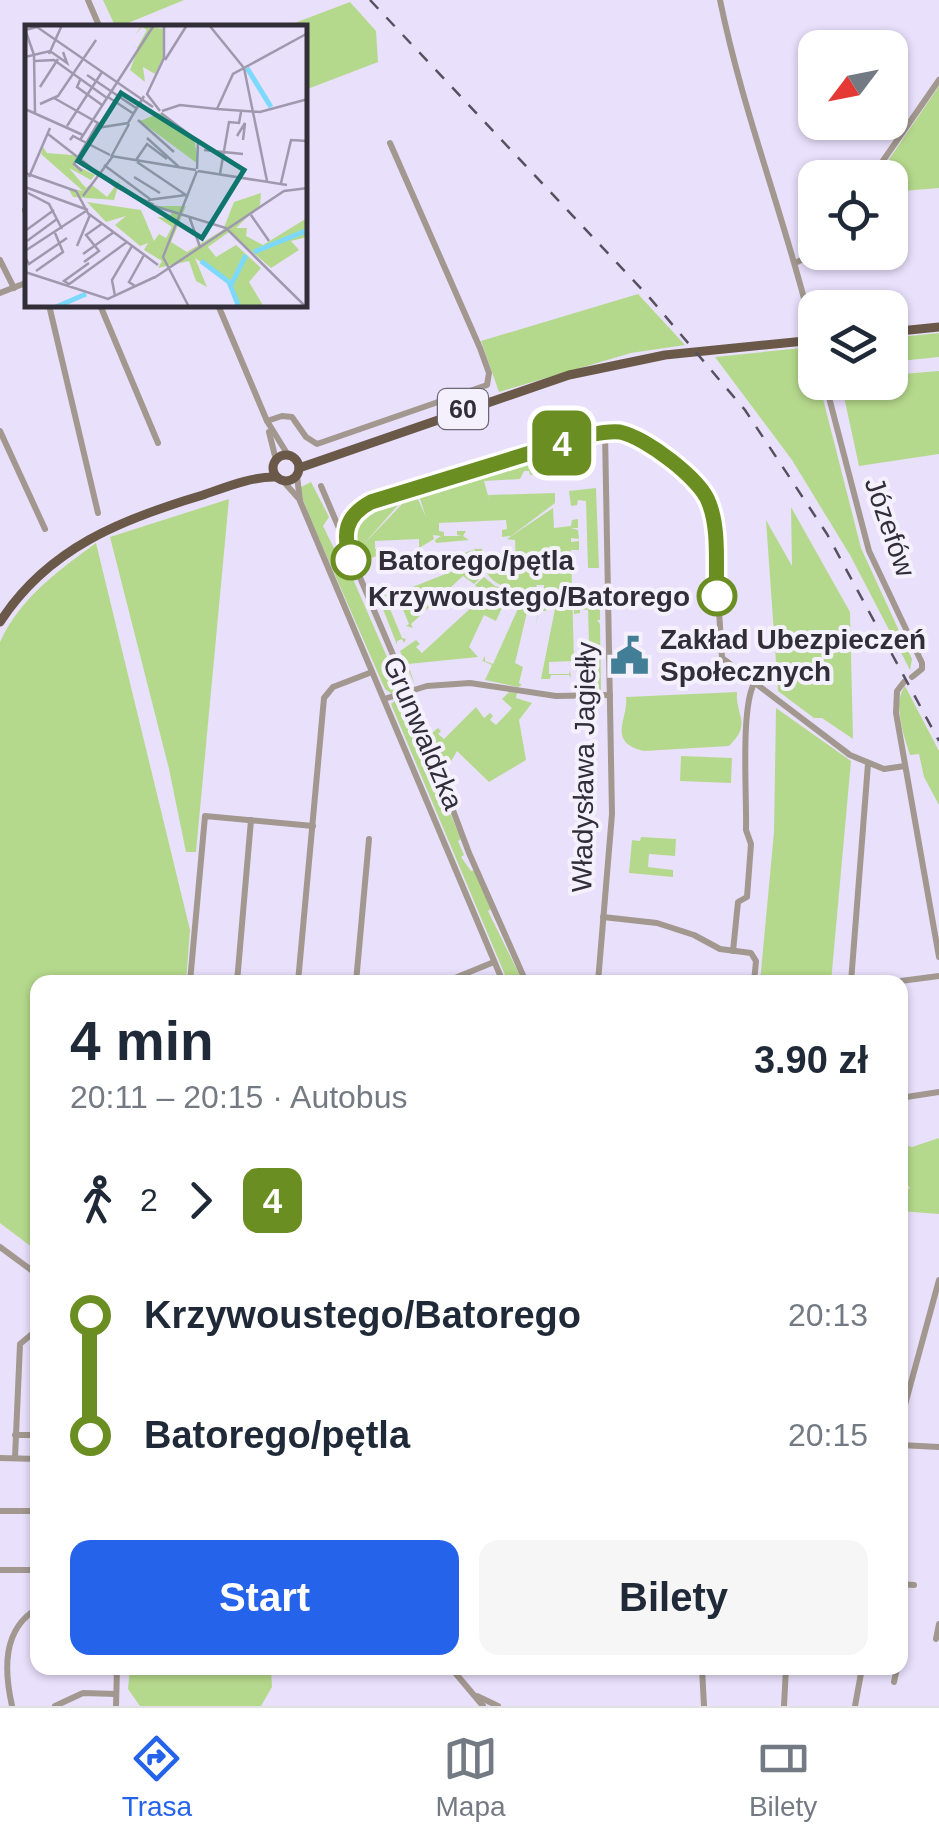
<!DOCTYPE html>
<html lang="pl">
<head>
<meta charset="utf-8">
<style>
	:root { --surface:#fff; --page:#f6f6f7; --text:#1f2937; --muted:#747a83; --line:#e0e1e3; --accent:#2563eb }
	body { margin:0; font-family:Helvetica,sans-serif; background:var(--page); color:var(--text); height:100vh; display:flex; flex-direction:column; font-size:38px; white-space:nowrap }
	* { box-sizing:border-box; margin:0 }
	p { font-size:32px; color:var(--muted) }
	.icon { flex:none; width:55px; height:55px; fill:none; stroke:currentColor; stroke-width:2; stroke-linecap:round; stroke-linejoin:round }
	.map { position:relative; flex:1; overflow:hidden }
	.panel { position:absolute; left:30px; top:975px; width:878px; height:700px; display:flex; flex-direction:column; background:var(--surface); border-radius:20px; box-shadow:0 2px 8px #0004 }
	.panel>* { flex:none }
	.badge { padding:0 20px; border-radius:15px; font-size:35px; line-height:65px }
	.needle { width:65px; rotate:238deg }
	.fabs { position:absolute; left:798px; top:30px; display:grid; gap:20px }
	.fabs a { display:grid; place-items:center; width:110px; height:110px; border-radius:20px; background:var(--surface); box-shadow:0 2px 8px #0004; font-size:50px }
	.map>.badge { position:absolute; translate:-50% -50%; box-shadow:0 0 0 5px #fff }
	.legs { display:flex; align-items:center; gap:15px; height:110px; padding:0 40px; font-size:32px }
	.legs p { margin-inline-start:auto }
	.summary { display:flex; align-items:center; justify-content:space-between; height:170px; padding:0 40px }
	h1 { font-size:55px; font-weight:700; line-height:75px }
	.button { display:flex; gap:20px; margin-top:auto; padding:20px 40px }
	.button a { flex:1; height:115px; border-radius:20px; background:var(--accent); color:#fff; font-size:40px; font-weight:700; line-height:115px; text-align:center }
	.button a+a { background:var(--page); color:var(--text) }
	ul { padding:0 40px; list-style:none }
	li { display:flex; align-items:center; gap:35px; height:120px; font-size:38px }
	li i { display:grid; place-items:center; width:15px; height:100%; margin:0 12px; background:currentColor }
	li i::after { content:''; width:25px; height:25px; margin:-12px; border:8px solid; border-radius:50%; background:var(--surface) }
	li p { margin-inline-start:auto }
	li:first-child i { background:linear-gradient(#0000 50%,currentColor 0) }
	li:last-child i { background:linear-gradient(currentColor 50%,#0000 0) }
	.dock { display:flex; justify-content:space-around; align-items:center; height:140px; border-top:2px solid var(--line); background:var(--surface); font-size:28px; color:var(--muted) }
	.dock a { display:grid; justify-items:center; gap:5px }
	.dock .active { color:var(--accent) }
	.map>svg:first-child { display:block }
	.green { fill:#b5d98c }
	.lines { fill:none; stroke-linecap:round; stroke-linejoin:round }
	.minor { stroke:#a2988f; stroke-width:6 }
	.major { stroke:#6a5849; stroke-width:9 }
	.rail { stroke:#56515f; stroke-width:2.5; stroke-dasharray:12 12; stroke-linecap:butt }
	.minor-bridge { stroke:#a2988f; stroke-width:6 }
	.line-1-casing { stroke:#fff; stroke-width:22 }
	.line-1 { stroke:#6b8e23; stroke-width:15 }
	.stop-1-dot { fill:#fff; stroke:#6b8e23; stroke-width:5 }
	.labels { text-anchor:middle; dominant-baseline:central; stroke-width:8; stroke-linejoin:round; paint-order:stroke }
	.shield { fill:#f4f1fc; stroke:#6c6873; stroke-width:2.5 }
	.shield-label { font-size:25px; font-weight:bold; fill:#312e38 }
	.street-label { font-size:28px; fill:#312e38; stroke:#f4f1fc }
	.stop-label { font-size:28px; font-weight:bold; fill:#312e38; stroke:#f4f1fc; text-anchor:start }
	.poi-label { font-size:28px; font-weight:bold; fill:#312e38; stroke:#f4f1fc; text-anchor:start }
	.inset-river { fill:none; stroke:#7cd9fb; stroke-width:5 }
	.inset-road { fill:none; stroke:#9f99ae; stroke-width:2.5 }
	.view { fill:#0f766e; fill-opacity:0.15; stroke:#0f766e; stroke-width:5 }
	.inset-edge { fill:none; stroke:#312e38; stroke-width:5 }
</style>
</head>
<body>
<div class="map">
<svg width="939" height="1706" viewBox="0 0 939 1706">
	<rect width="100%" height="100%" fill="#e9e0fc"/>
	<g class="green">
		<path d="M103,0H184L116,28Z"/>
		<path d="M350,2L376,31L378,62L305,90V28L284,27Z"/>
		<path d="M939,86V188L890,192V178L877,177Z"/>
		<path d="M638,294L685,345L631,353L499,392L481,341Z"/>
		<path d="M939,333V357L890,362V338Z"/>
		<path d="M811,347L815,382L819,383L861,548L912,659L910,670L850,555L792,460L715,357Z"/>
		<path d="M939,371V454L859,466L841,383L890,382V375Z"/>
		<path d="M554,454L558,474L551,473L555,471L553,457L542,461L545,474L530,475L529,471H524L520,479L484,481L490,503L488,495L555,493V503L511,536L502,537V530L507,529L506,520L439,523V531L444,532V536H462L457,535V531H466L463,536L469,540L436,543L435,540L441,536L433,535L434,539L419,548V539L375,541V549H380V555L362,561C344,520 365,514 400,503L363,545L404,502L417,497L426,517L419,496Z"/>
		<path d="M311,482L329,517L323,526L349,579H353L394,673L399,675L403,682H399L403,684L402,688L392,694L385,689L309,516L299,488Z"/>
		<path d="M596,488L599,568H588L586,501L578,500L577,505L571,506L569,491Z"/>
		<path d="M229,499L196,852H186L169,769L110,537Z"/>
		<path d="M791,507L850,612L853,739L822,718H814L778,691L766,520L792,566Z"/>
		<path d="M553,508L554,528L571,526L572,520L578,519V528H571L578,530L579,539L571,538V542L579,541V550H571L574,661L549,662V674H569L570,670L571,678L569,675H551L550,679H541L555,609L547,607L546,611H542L544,596L570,599L544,595V585H536L541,594C498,585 493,591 474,549H482L487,568L491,569L492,573L512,572V568L516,567L515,540L507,539Z"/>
		<path d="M96,543L190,930L186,982H38L37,1251L0,1223V642C20,598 58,571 96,543Z"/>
		<path d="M473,550L484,575L474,584L463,576L411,624L413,628L406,626L409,624L399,600L388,604L402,638L406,639L404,643L402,639L397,641V645L376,591L390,585L387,589L390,596L473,563L470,555L466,556L464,553Z"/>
		<path d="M484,577L495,586L510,590L496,621L484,615L469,647L478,657L408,664L415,685L400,651L416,640L420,644L416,647L422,653L488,592L482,586L479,589L475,585Z"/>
		<path d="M512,590L541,596L536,626L538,608L529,604L515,663L523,667L519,683L522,685L518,687L485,680L492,665L483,661L481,664L485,656V661L493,664L520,604L513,599L510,604L507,602Z"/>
		<path d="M574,601L600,604V620H597L600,624L601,691L589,692V687L593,686L591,680H579L577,672H582V676H590L588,610L580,609V613L574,614Z"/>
		<path d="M905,686L939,751V805L924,777L919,754L910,755C904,736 892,703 905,686Z"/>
		<path d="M509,692L517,693L516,698L532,703L519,720L526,760L489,782L457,751L450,763L443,762L432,733L438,728L441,731L438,734L444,739L476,707L484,718L490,713L493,716L490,720L496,725L512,708L502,699Z"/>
		<path d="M737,692C735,716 753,723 729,746L644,751C606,742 629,718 626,697Z"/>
		<path d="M402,695L409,699L422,737L419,739L461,839L458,841L464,855L461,857L471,871L475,870L491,909L488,911L523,982H508L391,704Z"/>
		<path d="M776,708L851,761L831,982H760L774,832Z"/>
		<path d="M681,756L732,758L731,783L680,781Z"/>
		<path d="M641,837L676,839L675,856L649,854L648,867L673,870V877L629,873L632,840L640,841Z"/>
		<path d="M939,1138V1214L900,1211V1188L910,1189L900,1168V1144L912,1147Z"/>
		<path d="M130,1668H271L272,1687L261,1706H140L128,1689Z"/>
	</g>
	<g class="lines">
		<g class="minor">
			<path d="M88,0L100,28"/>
			<path d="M720,0C743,113 786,221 813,333"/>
			<path d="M871,178L939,80"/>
			<path d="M25,210L28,220"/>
			<path d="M0,260L14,288"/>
			<path d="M795,263L818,252"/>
			<path d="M0,293L28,282"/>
			<path d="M49,305L98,513"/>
			<path d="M100,305L158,443"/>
			<path d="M218,305L267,421L288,455"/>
			<path d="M825,382L869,551L922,663V669L912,677"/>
			<path d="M267,421L282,416L292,417L306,437L317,444L487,385L489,373L480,348L390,143"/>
			<path d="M0,431L45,529"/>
			<path d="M269,432L276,460"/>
			<path d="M297,476L300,501L503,982"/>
			<path d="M283,481L300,500"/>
			<path d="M321,486L408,690L469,853L526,982"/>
			<path d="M344,539C348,522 355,511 371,503L589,435C599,433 610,431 621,433C653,440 706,484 713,516L722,658L850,755L884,769L905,766"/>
			<path d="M904,682L897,691L896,713L939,957"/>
			<path d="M384,699L427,686L470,683L556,696L610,695"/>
			<path d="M603,917L657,923L694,935L720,949L751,953L756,961L754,982"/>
			<path d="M733,951L738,902L747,897L751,844L746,830C747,797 740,705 755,682"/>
			<path d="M190,982L205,816L313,826"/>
			<path d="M237,982L251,820"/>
			<path d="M298,982L324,698L333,687L372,672"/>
			<path d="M356,982L369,839"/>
			<path d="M445,982L494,962"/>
			<path d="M598,982L612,814L605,432"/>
			<path d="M851,982L868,764"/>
			<path d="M893,982L939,976"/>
			<path d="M900,1098L939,1092"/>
			<path d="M0,1247L38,1275"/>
			<path d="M900,1423L939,1280"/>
			<path d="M15,1435H38"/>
			<path d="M900,1445L939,1447"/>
			<path d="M0,1458L38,1459"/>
			<path d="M15,1458L20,1344L38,1329"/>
			<path d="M0,1511H38"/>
			<path d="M0,1570H38"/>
			<path d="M900,1584L914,1585"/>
			<path d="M936,1639L939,1624"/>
			<path d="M900,1642V1647"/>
			<path d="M451,1668L483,1706"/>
			<path d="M702,1668L704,1706"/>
			<path d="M894,1682L897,1668"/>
			<path d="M477,1696L498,1706"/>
			<path d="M12,1706C4,1670 2,1629 38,1608"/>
			<path d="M55,1706L83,1693L116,1694"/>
			<path d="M116,1706L117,1668"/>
			<path d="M784,1706L786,1668"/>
			<path d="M855,1706L862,1668"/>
		</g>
		<g class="major">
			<path d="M890,332L939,327"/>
			<circle cx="286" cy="468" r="13"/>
			<path d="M299,468L569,375L665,355L815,340"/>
			<path d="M0,622C48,548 122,519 203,495C226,487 253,476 277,477"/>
		</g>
		<path class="rail" d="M370,0L649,297L745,410L827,534L939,741"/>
		<path class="minor-bridge" d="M813,333L815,340"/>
	</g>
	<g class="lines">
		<defs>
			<path id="line-1" d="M351,560C342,534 345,516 371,502L589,435C599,433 610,431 620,432C645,437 701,479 709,503C720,531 715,567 717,596"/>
		</defs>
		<use href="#line-1" class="line-1-casing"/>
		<use href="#line-1" class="line-1"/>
	</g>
	<defs>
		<symbol id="civic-bare" viewBox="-9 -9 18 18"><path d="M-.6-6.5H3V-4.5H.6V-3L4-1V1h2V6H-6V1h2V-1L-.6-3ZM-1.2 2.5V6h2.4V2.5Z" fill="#427f96" stroke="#f4f1fc" stroke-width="2.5" paint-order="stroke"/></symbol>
	</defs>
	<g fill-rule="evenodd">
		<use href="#civic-bare" x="602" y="628" width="55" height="55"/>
	</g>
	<g class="stop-1-dot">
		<circle cx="351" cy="560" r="18"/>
		<circle cx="717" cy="596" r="18"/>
	</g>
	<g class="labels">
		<rect class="shield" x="438" y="389" width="50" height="40" rx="8"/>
		<g class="shield-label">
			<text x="463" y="409">60</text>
		</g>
		<g class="street-label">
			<text transform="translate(890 527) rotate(71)">Józefów</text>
			<text transform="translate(423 733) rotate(67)">Grunwaldzka</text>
			<text transform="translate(584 767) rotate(-89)">Władysława Jagiełły</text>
		</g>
		<g class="stop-label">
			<text x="378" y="560">Batorego/pętla</text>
			<text x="690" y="596" text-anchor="end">Krzywoustego/Batorego</text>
		</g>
		<g class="poi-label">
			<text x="660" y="639">Zakład Ubezpieczeń<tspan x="660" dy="32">Społecznych</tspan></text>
		</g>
	</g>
	<g transform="translate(25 25)">
		<rect width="282" height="282" fill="#e9e0fc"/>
		<path d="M117,0L139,4V31L130,49L118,42L120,57L105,45L113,24L106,19L112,23L122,5L117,2L110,10ZM135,88L169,112L173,139L115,96ZM68,111L60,128L50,140L70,150L66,155L44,143L61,163L66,159L82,172L95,155L89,175L48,172L43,163L58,166L16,129L18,122L22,128L58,131ZM236,168L235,180L211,203H222L221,211L238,220L282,193V212L266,216L274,225L246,243L204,207L183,222L191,232L211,220L236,243L224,257L239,282H215L203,256L170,233L182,262L171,256L164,236L133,243L137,236L119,225L123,218L115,221L90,200L101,191L81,197L62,177L116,185L129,216L134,209L141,213L147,202L132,192L144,193L147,187L130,181H161L146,217L162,227L198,205L209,177Z" fill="#b5d98c"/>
		<path class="inset-river" d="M222,43L246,82M229,227L283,205M176,236L204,257L214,282M206,260L221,230M31,282L61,269"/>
		<path class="inset-road" d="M184,0L219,43L242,156M0,4L9,30L10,88M0,5L12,2L128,82M24,29L37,0M0,32L25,26L42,38L38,27M140,35L162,0M10,36L29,35L82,73M62,50L111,83M55,55L52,62L77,80M15,62L33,34M83,72L109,89M29,73L73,98L49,139L57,146M15,79L33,71L71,15M0,84L58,110M192,84L235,87L283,74M135,86L122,69L139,33V0M137,86L155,80L192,84L208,49L283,8M136,88L173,116L172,144M113,95L149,127M42,101L77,47M72,103L103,98L119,71M23,109L91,162L129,180M212,111L220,98L218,115M122,113L154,142M45,115L48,111L85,130M55,115L129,0M179,125L218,129M86,131L171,145M86,132L104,99M111,135L122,119L142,134M112,137L161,170M79,140L125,174M173,146L262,160M0,148L51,166L64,190M195,149L204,97L214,98L216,87M4,152L25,103M109,152L135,168M256,158L266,115L283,116M0,162L63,185M3,168L24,179L37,204M58,171L88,131M123,175L161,170M129,181L201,203L281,282M64,189L133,240M226,190L244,216M164,191L175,222M0,206L29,185M2,216L32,194M52,221L65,190M0,226L61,186M58,229L89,207M0,232L4,239L42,213M59,237L74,226L61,210L78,198M11,246L38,227L30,208M0,247L83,274L130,252M129,253L259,166L283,163M44,259L39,256L64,238M43,260L102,217M110,261L104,257L119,230M90,271L87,255L107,221M164,282L138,232L172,146"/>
		<path class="view" d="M96,68L219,145L177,213L53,136Z"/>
		<rect width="282" height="282" class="inset-edge"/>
	</g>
</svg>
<div class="fabs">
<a><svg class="needle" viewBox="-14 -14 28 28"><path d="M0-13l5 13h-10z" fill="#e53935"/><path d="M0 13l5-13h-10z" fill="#747a83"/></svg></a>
<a><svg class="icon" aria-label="locate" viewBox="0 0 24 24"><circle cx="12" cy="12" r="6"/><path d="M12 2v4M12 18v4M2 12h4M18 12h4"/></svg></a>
<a><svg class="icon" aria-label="layers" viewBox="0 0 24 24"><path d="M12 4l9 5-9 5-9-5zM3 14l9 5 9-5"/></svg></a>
</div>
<b class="badge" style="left:562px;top:443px;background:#6b8e23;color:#fff">4</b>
<section class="panel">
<div class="summary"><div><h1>4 min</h1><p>20:11 – 20:15 · Autobus</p></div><b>3.90 zł</b></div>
<div class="legs"><svg class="icon" aria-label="walk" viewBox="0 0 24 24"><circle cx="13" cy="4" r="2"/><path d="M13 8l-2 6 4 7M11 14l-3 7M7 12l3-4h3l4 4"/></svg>2<svg class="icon" aria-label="forward" viewBox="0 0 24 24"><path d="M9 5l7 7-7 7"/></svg><b class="badge" style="background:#6b8e23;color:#fff">4</b></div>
<ul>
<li><i style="color:#6b8e23"></i><b>Krzywoustego/Batorego</b><p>20:13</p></li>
<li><i style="color:#6b8e23"></i><b>Batorego/pętla</b><p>20:15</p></li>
</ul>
<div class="button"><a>Start</a><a>Bilety</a></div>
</section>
</div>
<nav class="dock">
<a class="active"><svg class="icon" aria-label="directions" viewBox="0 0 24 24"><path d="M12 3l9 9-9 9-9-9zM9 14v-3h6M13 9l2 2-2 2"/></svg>Trasa</a>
<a><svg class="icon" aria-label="map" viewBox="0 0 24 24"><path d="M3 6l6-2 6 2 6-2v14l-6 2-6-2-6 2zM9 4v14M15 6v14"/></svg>Mapa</a>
<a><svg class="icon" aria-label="tickets" viewBox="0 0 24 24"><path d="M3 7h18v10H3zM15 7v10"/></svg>Bilety</a>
</nav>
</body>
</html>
